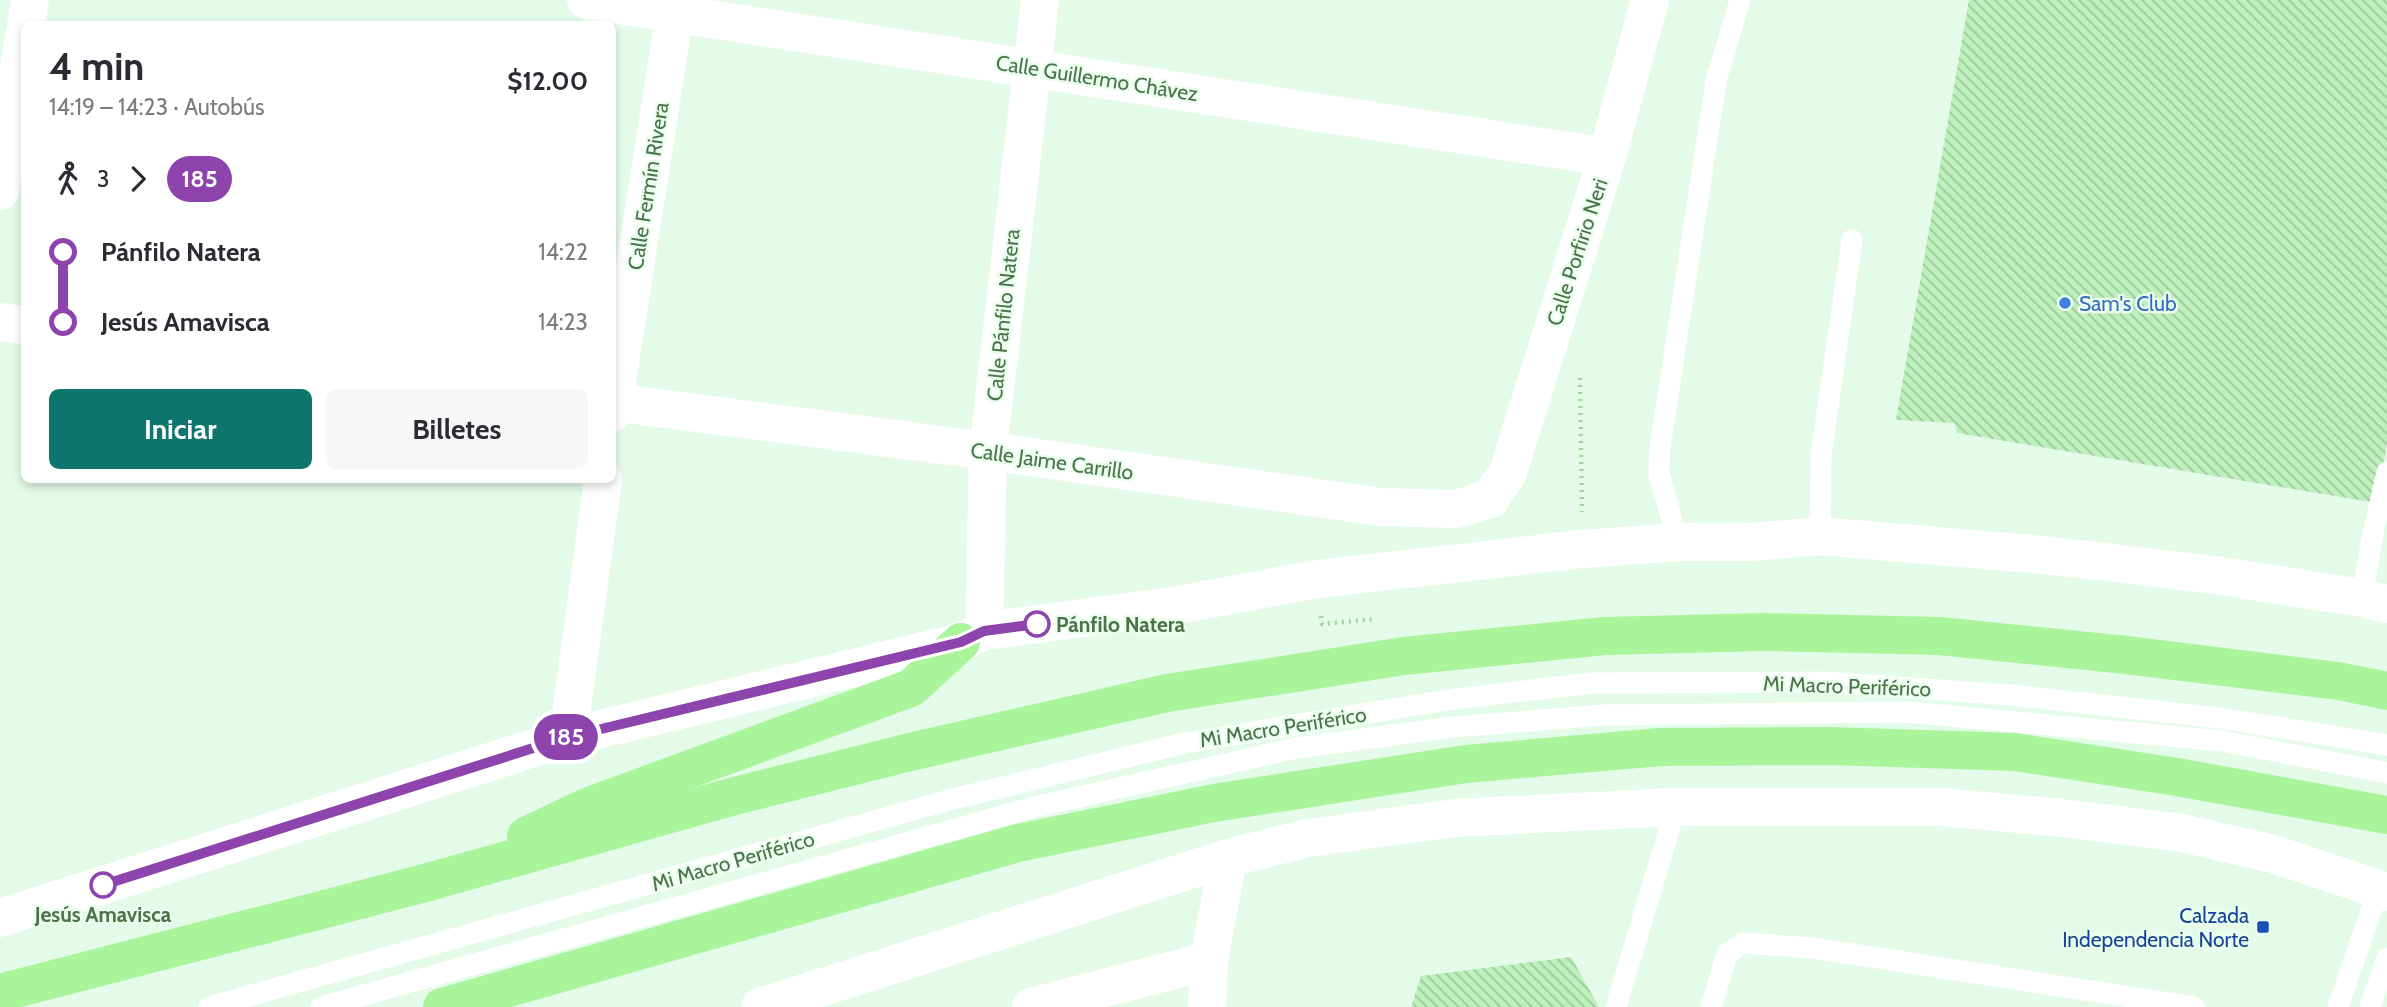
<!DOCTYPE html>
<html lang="es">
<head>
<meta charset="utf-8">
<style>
	:root { --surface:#fff; --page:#f7f7f7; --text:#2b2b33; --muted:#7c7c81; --accent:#0f766e }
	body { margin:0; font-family:Cabin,sans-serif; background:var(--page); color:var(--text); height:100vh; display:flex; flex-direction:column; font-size:26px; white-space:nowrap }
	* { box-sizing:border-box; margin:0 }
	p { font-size:23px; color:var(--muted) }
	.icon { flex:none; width:38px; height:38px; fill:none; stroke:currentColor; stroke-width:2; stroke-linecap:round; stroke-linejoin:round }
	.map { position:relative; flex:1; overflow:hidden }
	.panel { position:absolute; left:21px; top:21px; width:595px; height:462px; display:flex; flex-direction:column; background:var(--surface); border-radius:10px; box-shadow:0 4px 10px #0003 }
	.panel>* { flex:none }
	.badge { padding:0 14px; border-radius:23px; font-size:24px; line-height:46px }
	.map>.badge { position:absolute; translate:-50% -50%; box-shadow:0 0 0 4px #fff }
	.legs { display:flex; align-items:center; gap:10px; height:77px; padding:0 28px; font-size:23px }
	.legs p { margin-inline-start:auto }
	.headline { display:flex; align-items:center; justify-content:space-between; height:119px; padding:0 28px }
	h1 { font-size:38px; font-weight:700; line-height:52px }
	.primary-button { display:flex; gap:14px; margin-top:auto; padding:14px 28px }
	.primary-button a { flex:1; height:80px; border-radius:10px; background:var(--accent); color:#fff; font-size:28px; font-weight:700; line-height:80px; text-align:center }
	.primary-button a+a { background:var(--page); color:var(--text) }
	ul { padding:0 28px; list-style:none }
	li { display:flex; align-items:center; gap:24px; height:70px; font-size:26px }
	li i { display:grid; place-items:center; width:10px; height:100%; margin:0 9px; background:currentColor }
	li i::after { content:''; width:18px; height:18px; margin:-9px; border:5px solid; border-radius:50%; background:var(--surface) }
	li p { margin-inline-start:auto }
	li:first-child i { background:linear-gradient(#0000 50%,currentColor 0) }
	li:last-child i { background:linear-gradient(currentColor 50%,#0000 0) }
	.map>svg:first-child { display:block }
	.building { fill:url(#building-back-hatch) }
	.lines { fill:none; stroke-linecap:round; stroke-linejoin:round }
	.path { stroke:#a1d5a0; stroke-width:4.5; stroke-dasharray:2 5; stroke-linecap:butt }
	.lane { stroke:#fff; stroke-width:21 }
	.street { stroke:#fff; stroke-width:38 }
	.secondary { stroke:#fff; stroke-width:38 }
	.highway { stroke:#aaf49c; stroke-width:38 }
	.line-1-casing { stroke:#fff; stroke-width:16 }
	.line-1 { stroke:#8e44ad; stroke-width:10 }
	.shop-dot { fill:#3f7fe0; stroke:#eafeee; stroke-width:2.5 }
	.stop-1-dot { fill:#fff; stroke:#8e44ad; stroke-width:3.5 }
	.transit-dot { fill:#1a4fb4; stroke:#eafeee; stroke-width:2.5 }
	.labels { text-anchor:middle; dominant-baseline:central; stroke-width:5; stroke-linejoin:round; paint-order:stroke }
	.street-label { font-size:21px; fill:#4d734a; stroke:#eafeee }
	.shop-label { font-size:21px; fill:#366cbe; stroke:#eafeee; text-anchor:start }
	.stop-label { font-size:21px; font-weight:bold; fill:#4d734a; stroke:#eafeee; text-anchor:start }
	.transit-label { font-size:21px; fill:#164399; stroke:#eafeee; text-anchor:end }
</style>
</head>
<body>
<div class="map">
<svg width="2387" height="1007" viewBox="0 0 2387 1007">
	<defs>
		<pattern id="building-back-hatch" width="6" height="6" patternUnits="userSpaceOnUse" patternTransform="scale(1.75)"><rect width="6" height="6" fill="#bdf0bc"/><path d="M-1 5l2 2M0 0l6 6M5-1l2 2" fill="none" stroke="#9cc79b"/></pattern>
	</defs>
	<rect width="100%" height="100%" fill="#e4fbe9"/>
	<g class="building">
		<path d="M1969,0H2387V443L2377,503L1957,433L1955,423L1896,420Z"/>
		<path d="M1571,957L1599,1007H1411L1421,976Z"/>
	</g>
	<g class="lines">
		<g class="path">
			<path d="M1580,378L1582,512"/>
			<path d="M1321,616L1322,624L1374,619"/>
		</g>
		<g class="lane">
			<path d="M1820,536L1821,455L1852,240"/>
			<path d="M1678,542L1659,474L1660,448L1716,81L1740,0"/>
			<path d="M2362,598L2371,543L2387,472"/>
			<path d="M209,1007L949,800L1185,743L1454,699L1593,683L1825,682L2010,695L2220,718L2387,745"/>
			<path d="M321,1007L1034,807L1297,748L1454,727L1603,715L1907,712L2223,741L2387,773"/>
			<path d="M1616,1007L1676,807"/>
			<path d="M1711,1007L1727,954L1743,943L1813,948L2194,1007"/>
			<path d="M2338,1007L2378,890"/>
			<path d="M2370,1007L2387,958"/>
		</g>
		<g class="street">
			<path d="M586,0L1607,157"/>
			<path d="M26,24L30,0"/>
			<path d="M0,191L24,36"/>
			<path d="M0,322L24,325"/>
			<path d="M612,402L988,451L1381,507L1456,509L1490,499L1508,472L1607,157L1650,0"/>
			<path d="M612,413L677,0"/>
			<path d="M984,631L988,451L1040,0"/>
			<path d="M568,737L603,480"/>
			<path d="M1031,1007L1209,961"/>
			<path d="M1207,1007L1209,961L1228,858"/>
		</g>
		<g class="secondary">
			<path d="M0,918L568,737L961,642L984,631L1172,606L1318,579L1582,549L1678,542H1752L1820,536L2054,556L2214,575L2362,598L2387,604"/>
			<path d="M760,1007L1228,858L1308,838L1455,818L1676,807H1941L2062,818L2182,833L2273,854L2387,892"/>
		</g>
		<g class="highway">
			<path d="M526,836L589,806L911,688L961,642"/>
			<path d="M0,993L425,883L731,797L914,751L1167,693L1404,656L1605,636L1763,632L1939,636L2126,655L2338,681L2387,691"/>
			<path d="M442,1007L1018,843L1214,803L1466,764L1660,747L1830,746L2015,752L2177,777L2387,815"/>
		</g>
	</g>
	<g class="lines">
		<defs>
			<path id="line-1" d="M103,885L568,737L961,642L984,631L1037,624"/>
		</defs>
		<use href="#line-1" class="line-1-casing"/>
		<use href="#line-1" class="line-1"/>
	</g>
	<circle class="shop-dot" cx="2065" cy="303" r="7"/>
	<g class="stop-1-dot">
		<circle cx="1037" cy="624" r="12"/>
		<circle cx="103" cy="885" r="12"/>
	</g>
	<rect class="transit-dot" x="2256" y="920" width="14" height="14" rx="3.5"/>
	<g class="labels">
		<g class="street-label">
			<text transform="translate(1097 78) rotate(9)">Calle Guillermo Chávez</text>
			<text transform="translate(648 186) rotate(-81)">Calle Fermín Rivera</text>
			<text transform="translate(1577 252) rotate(-72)">Calle Porfirio Neri</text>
			<text transform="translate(1003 315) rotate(-84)">Calle Pánfilo Natera</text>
			<text transform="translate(1052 461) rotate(8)">Calle Jaime Carrillo</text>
			<text transform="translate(1847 686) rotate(2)">Mi Macro Periférico</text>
			<text transform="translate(1283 727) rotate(-9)">Mi Macro Periférico</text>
			<text transform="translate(733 861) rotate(-16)">Mi Macro Periférico</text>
		</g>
		<g class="shop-label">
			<text x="2079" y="303">Sam's Club</text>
		</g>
		<g class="stop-label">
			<text x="1056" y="624">Pánfilo Natera</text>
			<text x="103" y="914" text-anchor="middle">Jesús Amavisca</text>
		</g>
		<g class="transit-label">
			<text x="2249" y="915">Calzada<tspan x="2249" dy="24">Independencia Norte</tspan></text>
		</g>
	</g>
</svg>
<b class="badge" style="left:566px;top:737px;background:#8e44ad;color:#fff">185</b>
<section class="panel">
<div class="headline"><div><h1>4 min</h1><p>14:19 – 14:23 · Autobús</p></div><b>$12.00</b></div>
<div class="legs"><svg class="icon" aria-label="walk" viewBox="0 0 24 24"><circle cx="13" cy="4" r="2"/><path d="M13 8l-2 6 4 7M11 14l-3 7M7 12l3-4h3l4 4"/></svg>3<svg class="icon" aria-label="forward" viewBox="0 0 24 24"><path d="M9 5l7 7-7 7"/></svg><b class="badge" style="background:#8e44ad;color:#fff">185</b></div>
<ul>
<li><i style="color:#8e44ad"></i><b>Pánfilo Natera</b><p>14:22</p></li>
<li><i style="color:#8e44ad"></i><b>Jesús Amavisca</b><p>14:23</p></li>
</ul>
<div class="primary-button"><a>Iniciar</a><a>Billetes</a></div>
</section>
</div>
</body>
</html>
